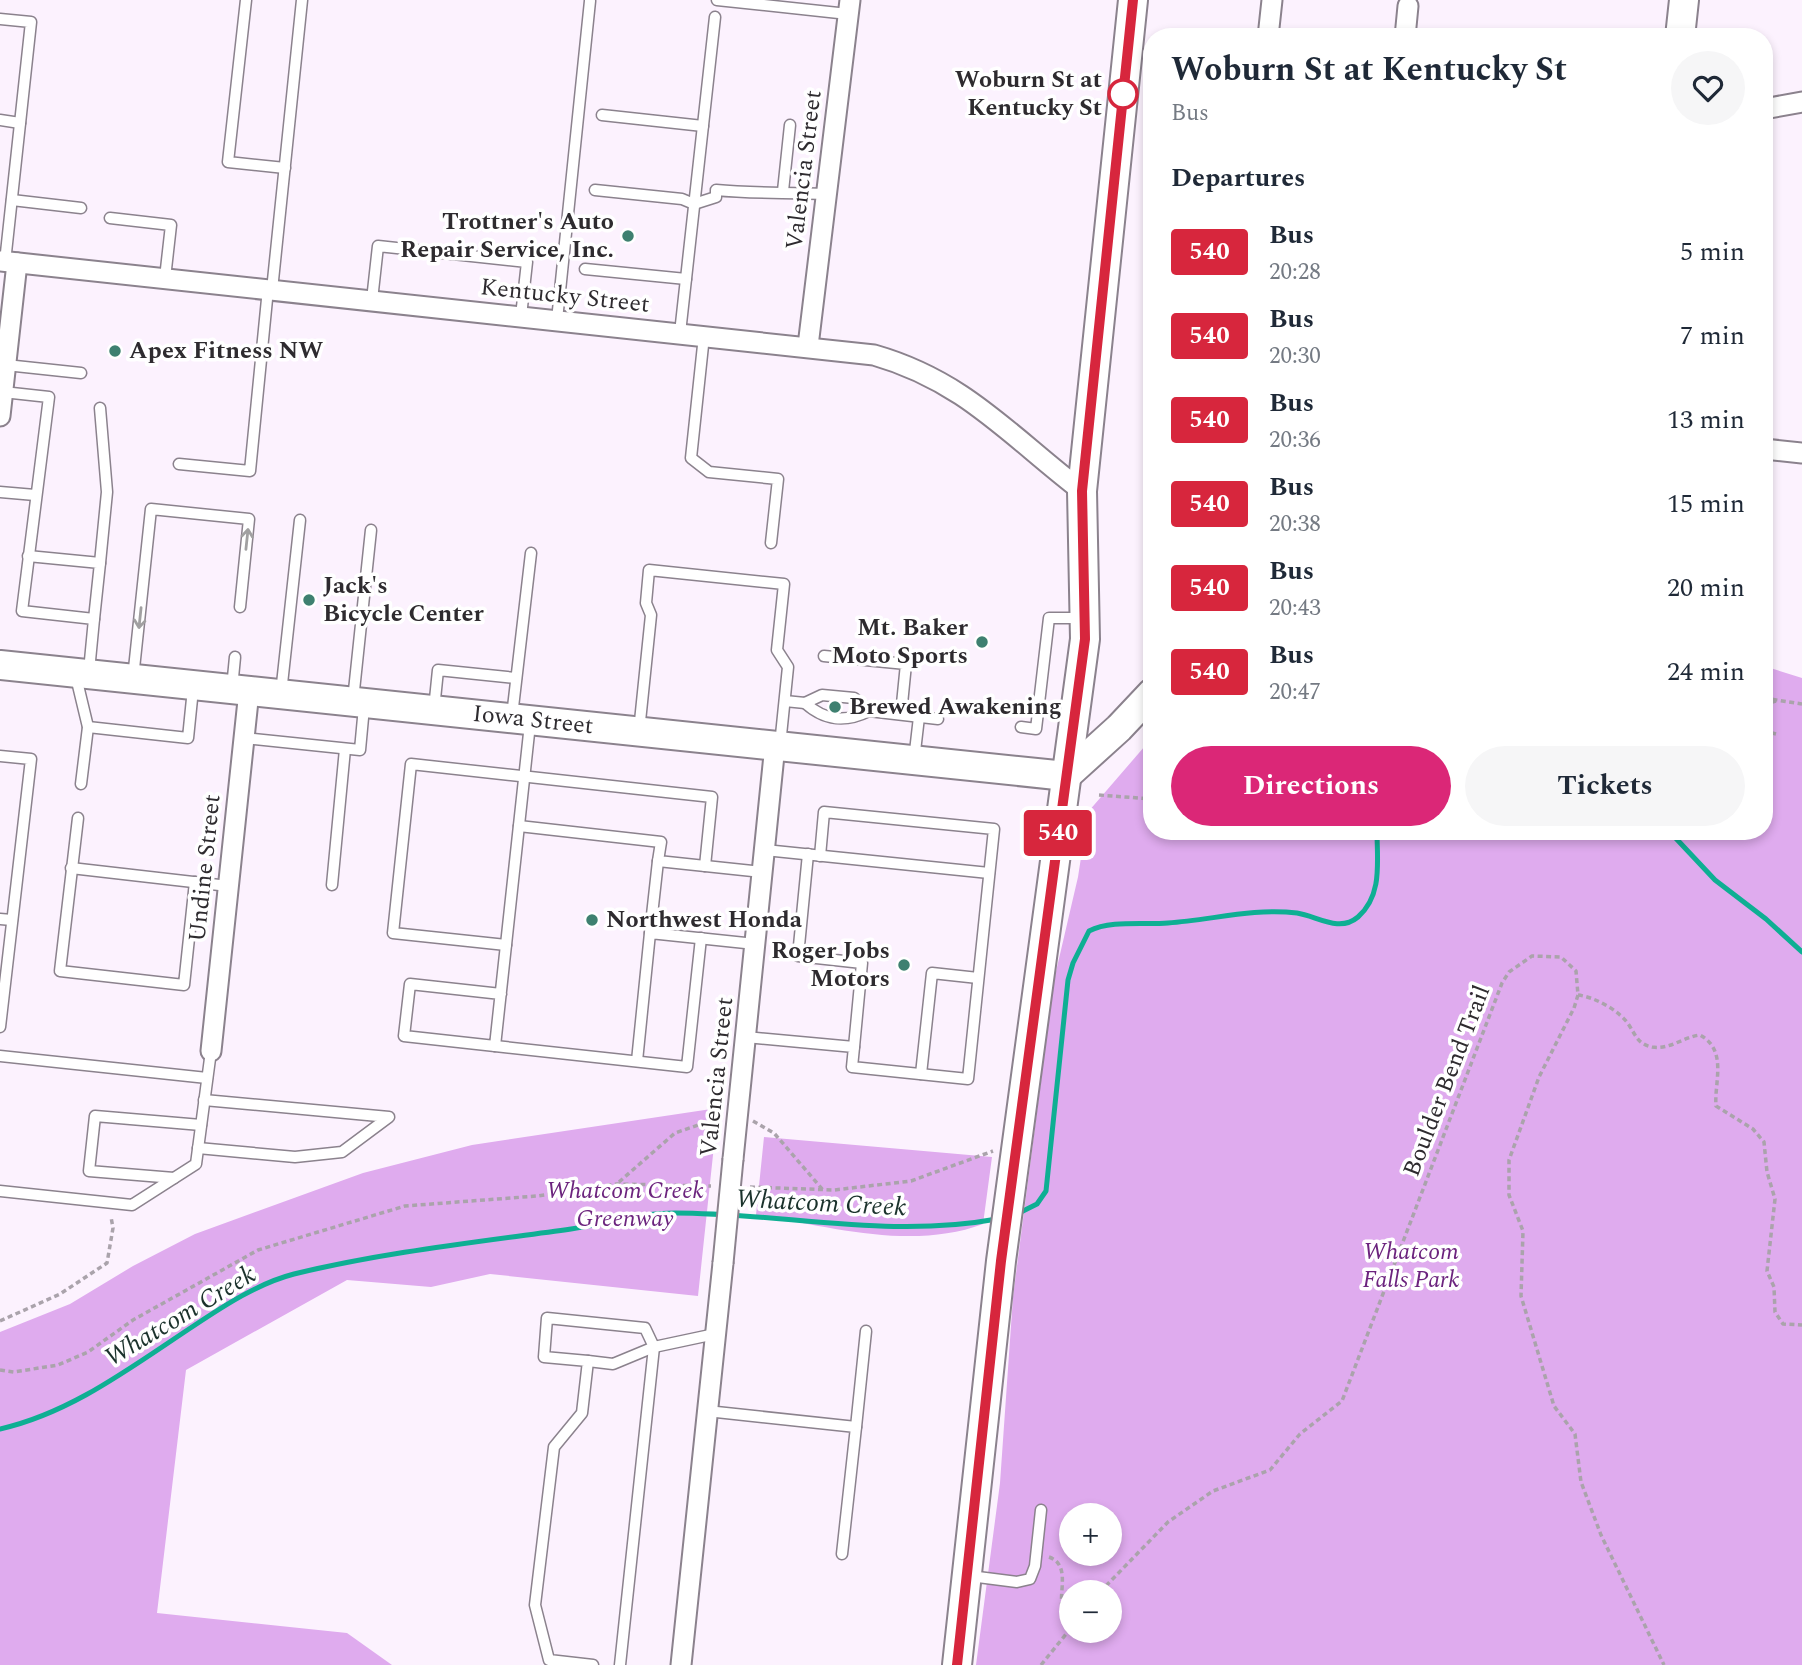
<!DOCTYPE html>
<html lang="en">
<head>
<meta charset="utf-8">
<style>
	:root { --surface:#fff; --page:#f6f6f7; --text:#1f2937; --muted:#747a83; --accent:#db2777 }
	body { margin:0; font-family:Spectral,serif; background:var(--page); color:var(--text); height:100vh; display:flex; flex-direction:column; font-size:26px; white-space:nowrap }
	* { box-sizing:border-box; margin:0 }
	p { font-size:23px; color:var(--muted) }
	.icon { flex:none; width:38px; height:38px; fill:none; stroke:currentColor; stroke-width:2; stroke-linecap:round; stroke-linejoin:round }
	.map { position:relative; flex:1; overflow:hidden }
	.side { position:absolute; left:1143px; top:28px; width:630px; height:812px; display:flex; flex-direction:column; background:var(--surface); border-radius:28px; box-shadow:0 4px 10px #0003 }
	.side>* { flex:none }
	.badge { padding:0 14px; border-radius:5px; font-size:24px; line-height:46px }
	.fabs { position:absolute; left:1059px; top:1503px; display:grid; gap:14px }
	.fabs a { display:grid; place-items:center; width:63px; height:63px; border-radius:50%; background:var(--surface); box-shadow:0 4px 10px #0003; font-size:35px }
	.map>.badge { position:absolute; translate:-50% -50%; box-shadow:0 0 0 4px #fff }
	h2 { padding:0 28px; font-size:26px; line-height:63px }
	.round { display:grid; place-items:center; flex:none; width:74px; height:74px; border-radius:37px; background:var(--page) }
	.overview { display:flex; align-items:center; justify-content:space-between; height:119px; padding:0 28px }
	h1 { font-size:33px; font-weight:700; line-height:52px }
	.button { display:flex; gap:14px; margin-top:auto; padding:14px 28px }
	.button a { flex:1; height:80px; border-radius:42px; background:var(--accent); color:#fff; font-size:28px; font-weight:700; line-height:80px; text-align:center }
	.button a+a { background:var(--page); color:var(--text) }
	ul { padding:0; list-style:none }
	li { display:flex; align-items:center; gap:21px; height:84px; padding:0 28px }
	li div { flex:1 }
	li b { display:block; font-size:26px }
	li em { font-style:normal }
	li .badge { min-width:77px; font-weight:700; text-align:center }
	.map>svg:first-child { display:block }
	.green { fill:#dfabee; fill-rule:evenodd }
	.lines { fill:none; stroke-linecap:round; stroke-linejoin:round }
	.stream { stroke:#0eaf93; stroke-width:5 }
	.lane-casing { stroke:#8b828d; stroke-width:13 }
	.street-casing { stroke:#8b828d; stroke-width:23 }
	.secondary-casing { stroke:#8b828d; stroke-width:32 }
	.path { stroke:#aaa3ab; stroke-width:3.5; stroke-dasharray:5 3.5; stroke-linecap:butt }
	.lane { stroke:#fff; stroke-width:10 }
	.street { stroke:#fff; stroke-width:19 }
	.secondary { stroke:#fff; stroke-width:28 }
	.street-bridge-casing { stroke:#8b828d; stroke-width:23; stroke-linecap:butt }
	.street-bridge { stroke:#fff; stroke-width:19 }
	.oneway { stroke:#a1a0a1 }
	.line-casing { stroke:#fff; stroke-width:16 }
	.line { stroke:#d7263d; stroke-width:10 }
	.stop-dot { fill:#fff; stroke:#d7263d; stroke-width:3.5 }
	.poi-dot { fill:#3e8070; stroke:#fff; stroke-width:2.5 }
	.labels { text-anchor:middle; dominant-baseline:central; stroke-width:7; stroke-linejoin:round; paint-order:stroke }
	.stop-label { font-size:24px; font-weight:bold; fill:#2e2b2f; stroke:#fff; text-anchor:end }
	.street-label { font-size:24px; fill:#2e2b2f; stroke:#fff }
	.poi-label { font-size:24px; font-weight:bold; fill:#2e2b2f; stroke:#fff; text-anchor:start }
	.park-label { font-size:24px; font-style:italic; fill:#6c247e; stroke:#fff }
	.water-label { font-size:26px; font-style:italic; fill:#1b322c; stroke:#fff }
</style>
</head>
<body>
<div class="map">
<svg width="1802" height="1665" viewBox="0 0 1802 1665">
	<rect width="100%" height="100%" fill="#fcf2fe"/>
	<g class="green">
		<path d="M1764,666L1802,678V1665H976L1000,1483L1013,1297L1054,980L1078,877L1088,812L1151,739L1152,831H1764ZM1071,1516H1110V1554H1071ZM1071,1592H1110V1631H1071Z"/>
		<path d="M718,1108L698,1296L490,1274L431,1287L347,1280L186,1370L157,1613L347,1633L392,1665H0V1332L70,1304L133,1266L195,1234L363,1173L472,1145Z"/>
		<path d="M764,1137L992,1157L983,1224C911,1251 830,1226 756,1215Z"/>
	</g>
	<g class="lines">
		<g class="stream">
			<path d="M1669,831L1715,880L1766,919L1802,952"/>
			<path d="M1017,1214L1037,1204L1046,1191L1068,980L1073,963L1089,931C1111,920 1143,925 1168,923C1212,920 1252,908 1297,913C1317,916 1339,933 1358,917C1383,895 1377,861 1377,831"/>
			<path d="M0,1429C72,1413 134,1365 195,1325C225,1305 259,1283 294,1274C385,1252 478,1242 571,1229C606,1224 639,1213 675,1213C783,1213 889,1239 997,1219"/>
		</g>
		<defs>
			<g id="lane">
				<path d="M246,0L228,162L285,168"/>
				<path d="M717,0L848,14"/>
				<path d="M0,19L31,22L5,262"/>
				<path d="M602,115L703,126"/>
				<path d="M0,120L20,123"/>
				<path d="M595,190L682,199L694,204L716,197V190C754,194 789,192 826,194"/>
				<path d="M783,191L790,125"/>
				<path d="M12,200L81,208"/>
				<path d="M110,218L171,225L165,278"/>
				<path d="M585,269L686,279"/>
				<path d="M272,290L302,0"/>
				<path d="M372,300L378,246L527,262L521,316"/>
				<path d="M557,320L590,1"/>
				<path d="M680,333L715,17"/>
				<path d="M704,336L691,458L709,472L778,479L771,543"/>
				<path d="M6,365L81,373"/>
				<path d="M3,392L49,397L22,611L94,619L89,671"/>
				<path d="M179,464L250,471L268,289"/>
				<path d="M0,492L35,495"/>
				<path d="M28,556L100,563L94,619"/>
				<path d="M100,563L107,492L100,408"/>
				<path d="M824,656L906,664L901,714"/>
				<path d="M76,677L88,727L81,784"/>
				<path d="M133,678L151,509L249,519L240,607"/>
				<path d="M232,688L235,657"/>
				<path d="M281,693L300,520"/>
				<path d="M353,700L371,530"/>
				<path d="M785,701L805,703L822,695L854,698L869,711L938,719"/>
				<path d="M805,703C825,721 845,723 869,711"/>
				<path d="M434,709L438,670L516,678"/>
				<path d="M512,716L531,553"/>
				<path d="M88,727L188,738L193,689"/>
				<path d="M1021,727L1036,729L1049,618H1083"/>
				<path d="M639,731L651,615L646,603L649,570L784,584L777,650L788,667L780,745"/>
				<path d="M244,738L360,750L364,707"/>
				<path d="M0,756L31,759L0,1027"/>
				<path d="M914,760L919,717"/>
				<path d="M78,818L60,971L184,985L195,882"/>
				<path d="M519,826L661,842L658,861L762,872"/>
				<path d="M765,850L989,873"/>
				<path d="M808,854L798,956L862,963L854,1047"/>
				<path d="M71,868L228,886"/>
				<path d="M332,885L345,749"/>
				<path d="M0,919L12,920"/>
				<path d="M650,933L658,861"/>
				<path d="M506,945L393,933L411,764L712,797L705,866"/>
				<path d="M501,994L410,984L404,1036L495,1046L530,724"/>
				<path d="M746,1037L854,1047L852,1067L968,1079L994,829L824,812L820,856"/>
				<path d="M495,1046L687,1067L701,938"/>
				<path d="M0,1056L207,1078"/>
				<path d="M637,1061L650,933L755,944"/>
				<path d="M921,1074L932,973L978,978"/>
				<path d="M198,1148L295,1157L342,1152L389,1117L204,1100"/>
				<path d="M174,1178L89,1171L95,1116L201,1125"/>
				<path d="M0,1191L132,1205L196,1164L211,1051"/>
				<path d="M588,1361L613,1364L654,1347L715,1334"/>
				<path d="M707,1411L856,1427L842,1554"/>
				<path d="M856,1427L866,1331"/>
				<path d="M970,1576L1017,1582L1030,1579L1035,1566L1041,1510"/>
				<path d="M593,1665L549,1660L535,1605L554,1447L582,1413L588,1361L544,1357L547,1318L645,1328L654,1347L620,1665"/>
			</g>
			<g id="street">
				<path d="M1268,37L1272,0"/>
				<path d="M1405,37L1408,6"/>
				<path d="M1764,109L1802,102"/>
				<path d="M0,261L874,355C965,381 1010,436 1082,491"/>
				<path d="M808,346L850,0"/>
				<path d="M0,416L17,263"/>
				<path d="M1764,449L1802,453"/>
				<path d="M211,1051L249,691"/>
				<path d="M733,1159L775,745"/>
				<path d="M681,1665L723,1263"/>
			</g>
			<g id="secondary">
				<path d="M1680,37L1684,0"/>
				<path d="M0,665L1066,776"/>
				<path d="M1066,776L1119,728L1152,693"/>
				<path d="M957,1665L1001,1261L1085,639L1082,491L1133,0"/>
			</g>
		</defs>
		<use href="#lane" class="lane-casing"/>
		<use href="#street" class="street-casing"/>
		<use href="#secondary" class="secondary-casing"/>
		<g class="path">
			<path d="M1764,698L1802,704"/>
			<path d="M1764,704L1776,701"/>
			<path d="M1764,731L1776,734"/>
			<path d="M1099,795L1152,799"/>
			<path d="M1578,995C1595,997 1620,1011 1629,1025C1636,1036 1638,1044 1652,1047C1670,1050 1683,1037 1700,1035C1728,1050 1714,1083 1716,1106L1753,1129L1764,1142L1767,1172L1775,1199L1767,1271L1774,1287L1775,1312L1783,1324L1802,1325"/>
			<path d="M753,1121L774,1133L823,1190"/>
			<path d="M619,1182L675,1133L713,1120"/>
			<path d="M750,1187L834,1190L911,1181L993,1151"/>
			<path d="M0,1321L60,1294L107,1263L113,1228L111,1217"/>
			<path d="M0,1370L14,1372L58,1365L88,1352L133,1320L258,1250L405,1206L537,1196L617,1184L711,1186"/>
			<path d="M1049,1557C1072,1565 1057,1595 1063,1612L1071,1615"/>
			<path d="M1100,1592L1168,1522L1213,1491L1270,1470L1300,1434L1342,1401L1502,983L1509,972L1532,956L1561,957L1576,971L1578,995L1574,1008L1539,1077L1509,1160V1195L1523,1231L1521,1296L1554,1406L1575,1434L1581,1482L1601,1535L1664,1665"/>
			<path d="M1041,1665L1071,1628"/>
		</g>
		<use href="#lane" class="lane"/>
		<use href="#street" class="street"/>
		<use href="#secondary" class="secondary"/>
		<defs>
			<path id="street-bridge" d="M723,1263L733,1159"/>
		</defs>
		<use href="#street-bridge" class="street-bridge-casing"/>
		<use href="#street-bridge" class="street-bridge"/>
	</g>
	<defs><path id="oneway-shaft" d="M-6 0H5M1.5-3L5.5 0L1.5 3" fill="none" stroke-width="1.6" stroke-linecap="round" stroke-linejoin="round" transform="scale(1.75)"/></defs>
	<g class="oneway">
		<use href="#oneway-shaft" transform="translate(247 539) rotate(-84)"/>
		<use href="#oneway-shaft" transform="translate(140 618) rotate(96)"/>
	</g>
	<g class="lines">
		<defs>
			<path id="line" d="M957,1665L1001,1261L1085,639L1082,491L1133,0"/>
		</defs>
		<use href="#line" class="line-casing"/>
		<use href="#line" class="line"/>
	</g>
	<circle class="stop-dot" cx="1123" cy="94" r="14"/>
	<g class="poi-dot">
		<circle cx="628" cy="236" r="7"/>
		<circle cx="115" cy="351" r="7"/>
		<circle cx="309" cy="600" r="7"/>
		<circle cx="982" cy="642" r="7"/>
		<circle cx="835" cy="707" r="7"/>
		<circle cx="592" cy="920" r="7"/>
		<circle cx="904" cy="965" r="7"/>
	</g>
	<g class="labels">
		<g class="stop-label">
			<text x="1102" y="80">Woburn St at<tspan x="1102" dy="28">Kentucky St</tspan></text>
		</g>
		<g class="street-label">
			<text transform="translate(804 170) rotate(-83)">Valencia Street</text>
			<text transform="translate(565 296) rotate(6)">Kentucky Street</text>
			<text transform="translate(533 720) rotate(6)">Iowa Street</text>
			<text transform="translate(205 868) rotate(-84)">Undine Street</text>
			<text transform="translate(717 1077) rotate(-84)">Valencia Street</text>
			<text transform="translate(1447 1081) rotate(-69)">Boulder Bend Trail</text>
		</g>
		<g class="poi-label">
			<text x="614" y="222" text-anchor="end">Trottner's Auto<tspan x="614" dy="28">Repair Service, Inc.</tspan></text>
			<text x="129" y="351">Apex Fitness NW</text>
			<text x="323" y="586">Jack's<tspan x="323" dy="28">Bicycle Center</tspan></text>
			<text x="968" y="628" text-anchor="end">Mt. Baker<tspan x="968" dy="28">Moto Sports</tspan></text>
			<text x="849" y="707">Brewed Awakening</text>
			<text x="606" y="920">Northwest Honda</text>
			<text x="890" y="951" text-anchor="end">Roger Jobs<tspan x="890" dy="28">Motors</tspan></text>
		</g>
		<g class="park-label">
			<text x="625" y="1191">Whatcom Creek<tspan x="625" dy="28">Greenway</tspan></text>
			<text x="1411" y="1252">Whatcom<tspan x="1411" dy="28">Falls Park</tspan></text>
		</g>
		<g class="water-label">
			<text transform="translate(821 1203) rotate(3)">Whatcom Creek</text>
			<text transform="translate(180 1316) rotate(-31)">Whatcom Creek</text>
		</g>
	</g>
</svg>
<div class="fabs">
<a>+</a>
<a>−</a>
</div>
<b class="badge" style="left:1058px;top:833px;background:#d7263d;color:#fff">540</b>
<section class="side">
<div class="overview"><div><h1>Woburn St at Kentucky St</h1><p>Bus</p></div><a class="round"><svg class="icon" aria-label="heart" viewBox="0 0 24 24"><path d="M12 20l-8-8c-3-5 5-10 8-4 3-6 11-1 8 4z"/></svg></a></div>
<h2>Departures</h2>
<ul>
<li><span class="badge" style="background:#d7263d;color:#fff">540</span><div><b>Bus</b><p>20:28</p></div><em>5 min</em></li>
<li><span class="badge" style="background:#d7263d;color:#fff">540</span><div><b>Bus</b><p>20:30</p></div><em>7 min</em></li>
<li><span class="badge" style="background:#d7263d;color:#fff">540</span><div><b>Bus</b><p>20:36</p></div><em>13 min</em></li>
<li><span class="badge" style="background:#d7263d;color:#fff">540</span><div><b>Bus</b><p>20:38</p></div><em>15 min</em></li>
<li><span class="badge" style="background:#d7263d;color:#fff">540</span><div><b>Bus</b><p>20:43</p></div><em>20 min</em></li>
<li><span class="badge" style="background:#d7263d;color:#fff">540</span><div><b>Bus</b><p>20:47</p></div><em>24 min</em></li>
</ul>
<div class="button"><a>Directions</a><a>Tickets</a></div>
</section>
</div>
</body>
</html>
